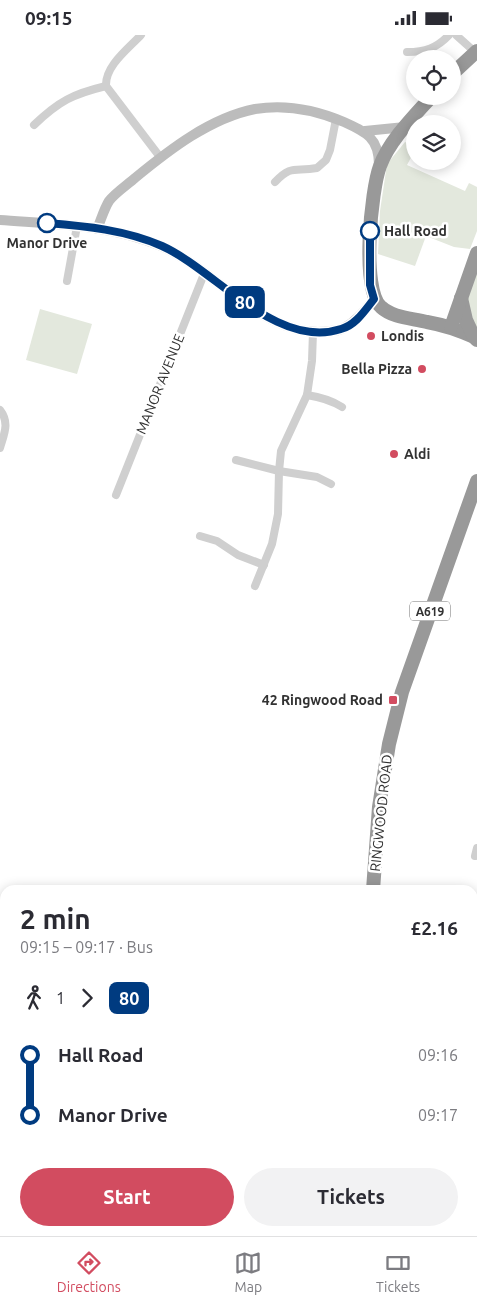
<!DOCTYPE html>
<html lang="en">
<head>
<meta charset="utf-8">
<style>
	:root { --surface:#fff; --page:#f2f2f3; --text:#2b2b33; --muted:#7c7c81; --line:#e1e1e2; --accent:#d24c60 }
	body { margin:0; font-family:Ubuntu,sans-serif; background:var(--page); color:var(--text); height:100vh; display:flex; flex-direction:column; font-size:19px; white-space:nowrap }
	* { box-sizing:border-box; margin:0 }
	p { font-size:16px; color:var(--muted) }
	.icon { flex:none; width:28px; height:28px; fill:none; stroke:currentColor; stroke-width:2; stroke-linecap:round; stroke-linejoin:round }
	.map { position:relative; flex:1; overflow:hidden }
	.side { position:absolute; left:0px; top:850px; width:478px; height:351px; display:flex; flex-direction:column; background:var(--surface); border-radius:15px 15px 0 0; box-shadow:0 2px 12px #0003 }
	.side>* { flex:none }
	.badge { padding:0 10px; border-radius:8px; font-size:18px; line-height:32px }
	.buttons { position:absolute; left:406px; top:15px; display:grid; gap:10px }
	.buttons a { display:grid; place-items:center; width:55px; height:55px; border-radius:50%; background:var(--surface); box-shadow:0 2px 12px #0003; font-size:25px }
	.map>.badge { position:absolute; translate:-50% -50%; box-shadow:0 0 0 2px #fff }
	.legs { display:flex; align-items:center; gap:8px; height:55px; padding:0 20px; font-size:16px }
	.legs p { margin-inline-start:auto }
	.headline { display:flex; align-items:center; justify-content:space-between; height:85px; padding:0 20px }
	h1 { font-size:28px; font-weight:700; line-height:38px }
	.button { display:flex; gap:10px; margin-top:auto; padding:10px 20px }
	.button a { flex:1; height:58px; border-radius:30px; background:var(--accent); color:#fff; font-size:20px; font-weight:700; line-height:58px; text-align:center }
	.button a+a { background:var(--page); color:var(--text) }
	ul { padding:0 20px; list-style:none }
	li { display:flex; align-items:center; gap:18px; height:60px; font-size:19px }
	li i { display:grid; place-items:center; width:8px; height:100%; margin:0 6px; background:currentColor }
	li i::after { content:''; width:12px; height:12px; margin:-6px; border:4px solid; border-radius:50%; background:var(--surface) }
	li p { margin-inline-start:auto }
	li:first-child i { background:linear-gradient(#0000 50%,currentColor 0) }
	li:last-child i { background:linear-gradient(currentColor 50%,#0000 0) }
	.status { display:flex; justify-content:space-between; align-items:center; height:35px; padding:0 25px; background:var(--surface); direction:ltr }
	.status svg { height:14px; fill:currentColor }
	.dock { display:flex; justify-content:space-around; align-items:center; height:70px; border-top:1px solid var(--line); background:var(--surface); font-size:14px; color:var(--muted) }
	.dock a { display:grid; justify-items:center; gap:2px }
	.dock .active { color:var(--accent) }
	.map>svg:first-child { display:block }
	.green { fill:#e3e8dd }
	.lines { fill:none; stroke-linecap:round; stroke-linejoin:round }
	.street { stroke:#cfcfcf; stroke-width:8 }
	.secondary { stroke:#bcbcbc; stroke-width:10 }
	.highway { stroke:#999; stroke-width:14 }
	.line-1-casing { stroke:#fff; stroke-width:11 }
	.line-1 { stroke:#003b80; stroke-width:8 }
	.stop-1-dot { fill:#fff; stroke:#003b80; stroke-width:2.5 }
	.poi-dot { fill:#d24c60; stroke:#fff; stroke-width:2 }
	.labels { text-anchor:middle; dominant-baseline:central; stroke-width:5; stroke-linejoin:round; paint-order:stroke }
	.shield { fill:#fff; stroke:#707070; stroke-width:1 }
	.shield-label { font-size:12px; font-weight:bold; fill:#323232 }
	.stop-label { font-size:14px; font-weight:bold; fill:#323232; stroke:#fff; text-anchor:start }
	.poi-label { font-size:14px; font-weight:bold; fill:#323232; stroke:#fff; text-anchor:start }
	.street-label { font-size:14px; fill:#323232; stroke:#fff }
</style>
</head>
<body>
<div class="status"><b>09:15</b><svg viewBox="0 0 49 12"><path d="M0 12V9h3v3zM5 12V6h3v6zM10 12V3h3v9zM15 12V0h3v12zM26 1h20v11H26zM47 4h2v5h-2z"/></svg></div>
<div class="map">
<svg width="477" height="1201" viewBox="0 0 477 1201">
	<rect width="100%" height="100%" fill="#fff"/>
	<g class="green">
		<path d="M405,107L413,110L411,113L415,115L407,130L465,156L469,148L477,152V196L470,214L454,212L426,201L415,231L378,219L380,176L387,129Z"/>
		<path d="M477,234V295L463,268Z"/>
		<path d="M40,274L92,289L77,339L26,325Z"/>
	</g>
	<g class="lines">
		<g class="street">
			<path d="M141,0C128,14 105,31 106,51L160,122"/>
			<path d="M456,0L475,17"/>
			<path d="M407,17C425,17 437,13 449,0"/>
			<path d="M34,90C59,66 73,59 106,51"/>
			<path d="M275,147C292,129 295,137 317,133L326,125L330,115L336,84"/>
			<path d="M67,246L77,191"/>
			<path d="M307,360C320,362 331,365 342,372"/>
			<path d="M0,375C10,388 4,399 0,413"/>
			<path d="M236,425L279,436L317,442L331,449"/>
			<path d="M116,460L204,239"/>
			<path d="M200,501L217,506L238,520L264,530"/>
			<path d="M255,551L272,509L278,479L279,436L281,416L307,360L312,326L313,297"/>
			<path d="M475,821L477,813"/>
			<path d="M472,931L477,930"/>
			<path d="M472,1010L477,1004"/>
			<path d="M472,1080L477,1081"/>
		</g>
		<g class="secondary">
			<path d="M365,96L405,92"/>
			<path d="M0,185C54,189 110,189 161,211C213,233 269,307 330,296C335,296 340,295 344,293C357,286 365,275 374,264"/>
			<path d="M97,194C101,185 104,174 109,166C115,158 127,150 135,143C169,115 210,83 255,74C285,69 316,75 344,87C366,97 379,103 379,130"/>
		</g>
		<g class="highway">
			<path d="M452,39L477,16"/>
			<path d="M432,61C414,81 389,106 380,131C371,155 361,255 381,272C393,283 412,283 427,287C444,290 459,295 474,302L477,305"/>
			<path d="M461,263L466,285L474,302"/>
			<path d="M451,292L477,218"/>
			<path d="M373,855L379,772L389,709L402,657L477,446"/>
			<path d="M362,1196L363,1201"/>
		</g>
	</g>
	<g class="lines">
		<defs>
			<path id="line-1" d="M47,188C85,191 126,195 162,211C215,235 277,315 341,294C356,290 365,275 374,264L370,250V196"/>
		</defs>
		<use href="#line-1" class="line-1-casing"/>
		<use href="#line-1" class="line-1"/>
	</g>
	<g class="stop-1-dot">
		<circle cx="47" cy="188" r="9"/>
		<circle cx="370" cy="196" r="9"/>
	</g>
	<g class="poi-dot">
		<circle cx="371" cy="301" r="5"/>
		<circle cx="422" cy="334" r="5"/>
		<circle cx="394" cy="419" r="5"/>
		<rect x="388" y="660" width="10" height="10" rx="2.5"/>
	</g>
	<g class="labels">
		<rect class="shield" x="410" y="566.5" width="40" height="19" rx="4"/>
		<g class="shield-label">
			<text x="430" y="576">A619</text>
		</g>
		<g class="stop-label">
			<text x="384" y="196">Hall Road</text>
			<text x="47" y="208" text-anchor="middle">Manor Drive</text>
		</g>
		<g class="poi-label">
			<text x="381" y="301">Londis</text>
			<text x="412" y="334" text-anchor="end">Bella Pizza</text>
			<text x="404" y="419">Aldi</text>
			<text x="383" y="665" text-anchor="end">42 Ringwood Road</text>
		</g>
		<g class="street-label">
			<text transform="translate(160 349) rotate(-68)">MANOR AVENUE</text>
			<text transform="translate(381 778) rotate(-84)">RINGWOOD ROAD</text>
		</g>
	</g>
</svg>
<div class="buttons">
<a><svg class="icon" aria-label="locate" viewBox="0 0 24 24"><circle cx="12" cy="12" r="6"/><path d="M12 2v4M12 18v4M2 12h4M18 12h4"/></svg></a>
<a><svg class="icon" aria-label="layers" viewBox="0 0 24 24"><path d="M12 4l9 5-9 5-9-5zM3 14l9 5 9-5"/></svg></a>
</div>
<b class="badge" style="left:245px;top:267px;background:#003b80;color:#fff">80</b>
<section class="side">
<div class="headline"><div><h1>2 min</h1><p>09:15 – 09:17 · Bus</p></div><b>£2.16</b></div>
<div class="legs"><svg class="icon" aria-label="walk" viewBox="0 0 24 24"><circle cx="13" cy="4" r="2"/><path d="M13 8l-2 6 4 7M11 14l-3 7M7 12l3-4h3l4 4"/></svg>1<svg class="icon" aria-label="forward" viewBox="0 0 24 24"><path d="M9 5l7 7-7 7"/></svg><b class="badge" style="background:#003b80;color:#fff">80</b></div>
<ul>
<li><i style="color:#003b80"></i><b>Hall Road</b><p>09:16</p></li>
<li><i style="color:#003b80"></i><b>Manor Drive</b><p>09:17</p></li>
</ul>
<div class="button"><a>Start</a><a>Tickets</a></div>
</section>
</div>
<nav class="dock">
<a class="active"><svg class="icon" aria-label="directions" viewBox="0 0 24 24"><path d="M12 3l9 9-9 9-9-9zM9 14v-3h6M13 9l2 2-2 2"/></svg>Directions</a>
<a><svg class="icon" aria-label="map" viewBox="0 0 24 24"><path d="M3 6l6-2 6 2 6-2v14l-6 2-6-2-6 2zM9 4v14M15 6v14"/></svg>Map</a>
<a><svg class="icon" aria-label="tickets" viewBox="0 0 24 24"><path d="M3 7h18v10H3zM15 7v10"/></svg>Tickets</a>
</nav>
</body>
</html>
